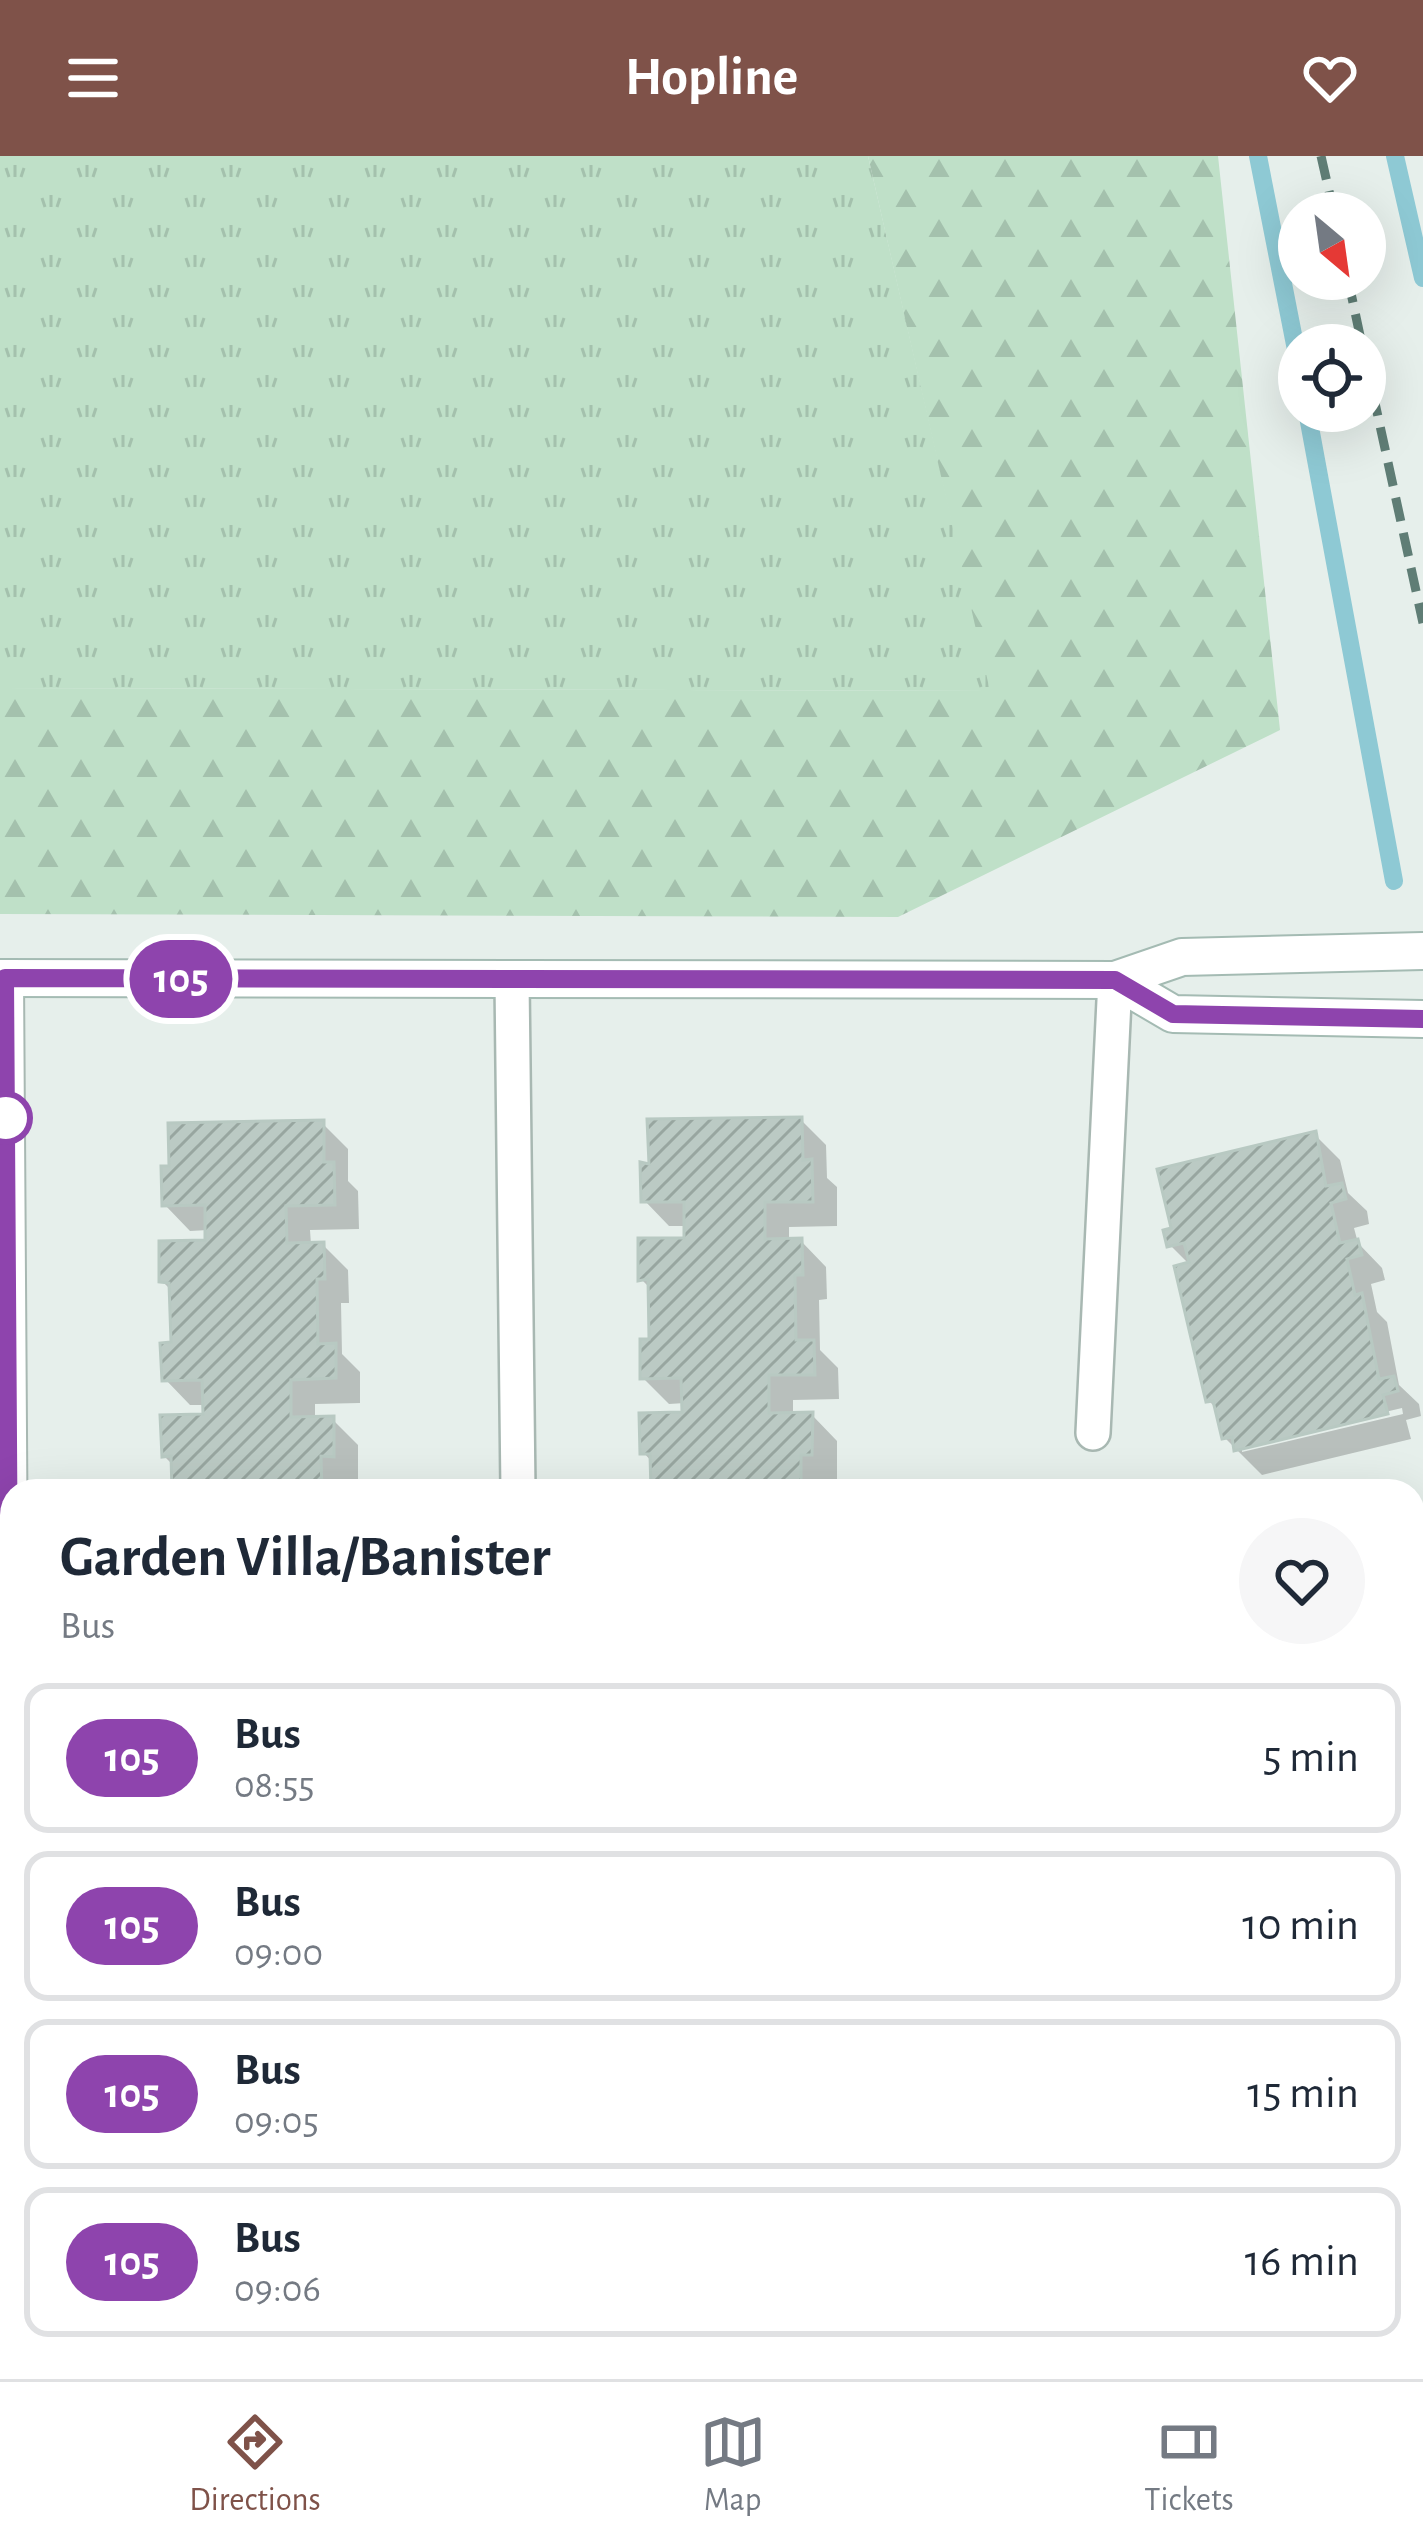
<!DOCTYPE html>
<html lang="en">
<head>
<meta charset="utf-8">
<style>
	:root { --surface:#fff; --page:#f6f6f7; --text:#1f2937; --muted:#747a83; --line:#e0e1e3; --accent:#7f5249 }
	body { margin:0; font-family:"Alegreya Sans",sans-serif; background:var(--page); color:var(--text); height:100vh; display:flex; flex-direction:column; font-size:45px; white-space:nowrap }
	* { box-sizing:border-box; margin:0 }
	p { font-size:39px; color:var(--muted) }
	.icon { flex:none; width:66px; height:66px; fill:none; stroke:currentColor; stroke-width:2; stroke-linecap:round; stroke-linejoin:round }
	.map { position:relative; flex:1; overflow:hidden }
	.sheet { position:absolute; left:0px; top:1323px; width:1425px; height:900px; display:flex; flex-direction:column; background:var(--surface); border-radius:36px 36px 0 0; box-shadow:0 12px 48px #0002 }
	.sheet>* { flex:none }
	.badge { padding:0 24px; border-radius:39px; font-size:42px; line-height:78px }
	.needle { width:78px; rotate:151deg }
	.controls { position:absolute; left:1278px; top:36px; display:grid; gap:24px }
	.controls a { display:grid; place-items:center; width:108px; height:108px; border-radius:50%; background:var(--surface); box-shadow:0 12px 48px #0002; font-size:60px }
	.map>.badge { position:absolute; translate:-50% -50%; box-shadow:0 0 0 6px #fff }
	.round { display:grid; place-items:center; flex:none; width:126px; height:126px; border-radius:63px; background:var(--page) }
	.headline { display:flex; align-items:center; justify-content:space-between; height:204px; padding:0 60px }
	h1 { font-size:57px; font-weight:600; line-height:90px }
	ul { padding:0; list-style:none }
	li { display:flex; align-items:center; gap:36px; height:150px; margin:0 24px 18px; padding:0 36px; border:6px solid var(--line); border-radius:24px }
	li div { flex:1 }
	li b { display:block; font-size:45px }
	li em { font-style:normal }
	li .badge { min-width:132px; font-weight:700; text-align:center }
	header { display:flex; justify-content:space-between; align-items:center; height:156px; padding:0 60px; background:var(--accent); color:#fff; font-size:54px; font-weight:600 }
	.menu { display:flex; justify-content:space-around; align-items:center; height:168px; border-top:3px solid var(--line); background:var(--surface); font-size:33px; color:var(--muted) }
	.menu a { display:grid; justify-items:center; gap:6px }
	.menu .current { color:var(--accent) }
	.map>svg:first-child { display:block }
	.grass { fill:url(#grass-tufts) }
	.forest { fill:url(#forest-firs) }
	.shadow { fill:#0003; fill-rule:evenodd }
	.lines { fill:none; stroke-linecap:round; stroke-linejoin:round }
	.stream { stroke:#8ec9d4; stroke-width:18 }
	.building { fill:url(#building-hatch); stroke:#b8c9c2; stroke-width:3 }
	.lane-casing { stroke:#a8b8b2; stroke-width:38 }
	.street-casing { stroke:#a8b8b2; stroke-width:40 }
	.secondary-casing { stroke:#a4bbb3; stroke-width:40 }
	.lane { stroke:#fff; stroke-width:33 }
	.street { stroke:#fff; stroke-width:36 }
	.secondary { stroke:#fff; stroke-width:36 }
	.rail { stroke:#5f7d75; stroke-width:9; stroke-dasharray:24 12; stroke-linecap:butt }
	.line-casing { stroke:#fff; stroke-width:27 }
	.line { stroke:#8e44ad; stroke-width:18 }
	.stop-dot { fill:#fff; stroke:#8e44ad; stroke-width:6 }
</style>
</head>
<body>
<header><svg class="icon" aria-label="menu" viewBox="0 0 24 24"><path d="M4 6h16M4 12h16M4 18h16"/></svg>Hopline<svg class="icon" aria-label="heart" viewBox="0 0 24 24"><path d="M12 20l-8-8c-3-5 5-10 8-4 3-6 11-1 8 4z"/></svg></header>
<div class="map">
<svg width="1423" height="2223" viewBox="0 0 1423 2223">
	<defs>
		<pattern id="grass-tufts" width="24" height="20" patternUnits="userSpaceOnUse" patternTransform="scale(3)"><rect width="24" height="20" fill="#bfe0c8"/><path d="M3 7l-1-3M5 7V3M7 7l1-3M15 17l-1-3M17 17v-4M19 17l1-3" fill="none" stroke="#a4c1ad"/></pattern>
		<pattern id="forest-firs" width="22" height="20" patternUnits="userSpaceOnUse" patternTransform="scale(3)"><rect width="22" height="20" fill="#bfe0c8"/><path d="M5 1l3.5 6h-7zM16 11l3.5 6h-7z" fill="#a4c1ad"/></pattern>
		<pattern id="building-hatch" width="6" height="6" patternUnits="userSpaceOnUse" patternTransform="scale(3)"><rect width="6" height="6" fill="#bbcac4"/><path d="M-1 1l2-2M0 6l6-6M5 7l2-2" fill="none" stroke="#98a6a0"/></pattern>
	</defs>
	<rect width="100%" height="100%" fill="#e6efeb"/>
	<path class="grass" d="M0,0H868L991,535L0,532Z"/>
	<path class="forest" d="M868,0H1218L1280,574L898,761L0,758V532L990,535Z"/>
	<g class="shadow">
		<path d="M801,964L826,989L827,1022L837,1031V1070L789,1071V1086L801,1085L826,1111L827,1143L819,1144L820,1194L838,1212L839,1243L793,1244V1259H812L837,1285V1323L825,1324V1335H655L653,1307L643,1296L685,1259V1247L669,1248L643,1222L652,1187L651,1133L641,1123L687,1085V1070H669L644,1044Z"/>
		<path d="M322,967L348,993V1025L358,1035L359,1073L310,1074L311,1089H323L348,1114L349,1147H341L342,1198L360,1216V1247L315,1248V1264L332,1263L358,1289V1325L345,1324V1335H175L174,1310L164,1300L206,1261V1249H190L165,1223L174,1188L172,1135L162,1125L209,1087L208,1074L190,1075L165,1049Z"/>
		<path d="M1315,979L1340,1004L1348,1037L1367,1055L1369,1068L1354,1072L1358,1087L1382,1112L1385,1124L1371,1128L1377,1156L1387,1166L1399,1229L1419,1248L1421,1260L1406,1264L1411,1283L1262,1319L1225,1282L1218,1254L1209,1245L1190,1109L1170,1089ZM1402,1252L1403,1258L1242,1296V1290Z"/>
		<path d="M1413,2151L1416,2166L1423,2172V2223H1303L1300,2211H1413Z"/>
		<path d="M543,2211H676V2214L661,2213V2223H543Z"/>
		<path d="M901,2211H1073V2220L911,2222Z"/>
	</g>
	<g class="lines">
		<g class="stream">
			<path d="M1258,0L1299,209"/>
			<path d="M1395,0L1423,122"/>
			<path d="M1307,255L1394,725"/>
		</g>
	</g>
	<g class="building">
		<path d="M802,961L803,1004L812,1003L813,1046H765V1083L802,1082L803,1119H795L796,1184H814L815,1219H769V1257L813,1256L812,1299H801V1332L651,1335L650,1298H640L639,1257L682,1256L681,1222L640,1223V1183H649L648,1123L638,1125V1082H684V1046H641L640,1006L649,1008L647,963Z"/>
		<path d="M324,964V1006H334L335,1049L286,1050L287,1087L324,1086L325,1123H317L318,1188L336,1187V1222L291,1224V1261L334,1260V1301L321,1300L322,1335H172L171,1300L162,1301L160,1259L203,1258L202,1224L162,1225L160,1187L171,1186L169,1127L159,1126V1085L205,1084V1049L162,1050L161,1010H169L168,967Z"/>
		<path d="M1316,975L1326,1030L1342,1027L1346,1043L1331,1047L1340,1087L1358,1083L1362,1099L1347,1103L1355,1139L1362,1137L1379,1223L1394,1220L1398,1235L1383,1239L1388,1258L1234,1295L1232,1281L1222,1283L1213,1245L1206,1246L1174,1110L1189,1106L1184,1087L1167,1091L1163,1074L1171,1072L1157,1013Z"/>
		<path d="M1413,2179L1417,2197L1423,2196V2223H1296L1300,2222L1297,2211H1413Z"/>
		<rect x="149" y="2211" width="167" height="12"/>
		<rect x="540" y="2211" width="102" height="12"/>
	</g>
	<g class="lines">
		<defs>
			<g id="lane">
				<path d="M512,824L518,1335"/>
				<path d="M1093,1277L1115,824"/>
				<path d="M1413,1546L1423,1568"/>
				<path d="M773,2211V2223"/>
				<path d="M421,2223V2211"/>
			</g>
			<g id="street">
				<path d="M5,822L12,1878"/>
				<path d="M13,2211V2223"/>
			</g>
			<g id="secondary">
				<path d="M0,822L1115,824L1182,801L1423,795"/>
				<path d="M1115,824L1173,858L1423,863"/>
			</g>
		</defs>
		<use href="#lane" class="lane-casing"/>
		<use href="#street" class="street-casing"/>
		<use href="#secondary" class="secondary-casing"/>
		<use href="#lane" class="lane"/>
		<use href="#street" class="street"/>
		<use href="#secondary" class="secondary"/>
		<g class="rail">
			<path d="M1321,0L1334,57"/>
			<path d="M1348,123L1362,189"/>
			<path d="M1365,201L1423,467"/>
		</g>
	</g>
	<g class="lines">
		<defs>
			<path id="line" d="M12,1898L5,822L1115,824L1173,858L1423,863"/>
		</defs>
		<use href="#line" class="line-casing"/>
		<use href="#line" class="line"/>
	</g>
	<circle class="stop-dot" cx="6" cy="962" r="24"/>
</svg>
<div class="controls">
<a><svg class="needle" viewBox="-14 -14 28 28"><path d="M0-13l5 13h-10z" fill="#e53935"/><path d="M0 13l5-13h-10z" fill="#747a83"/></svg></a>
<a><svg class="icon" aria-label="locate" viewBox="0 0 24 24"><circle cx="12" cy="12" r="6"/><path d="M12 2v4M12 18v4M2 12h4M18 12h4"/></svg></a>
</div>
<b class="badge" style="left:181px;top:823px;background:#8e44ad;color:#fff">105</b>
<section class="sheet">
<div class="headline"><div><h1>Garden Villa/Banister</h1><p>Bus</p></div><a class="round"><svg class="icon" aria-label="heart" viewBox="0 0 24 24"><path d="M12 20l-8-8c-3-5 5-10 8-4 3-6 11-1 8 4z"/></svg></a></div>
<ul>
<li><span class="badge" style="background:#8e44ad;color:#fff">105</span><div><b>Bus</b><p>08:55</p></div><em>5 min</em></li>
<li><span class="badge" style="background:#8e44ad;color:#fff">105</span><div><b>Bus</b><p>09:00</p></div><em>10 min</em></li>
<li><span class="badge" style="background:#8e44ad;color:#fff">105</span><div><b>Bus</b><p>09:05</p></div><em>15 min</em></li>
<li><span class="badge" style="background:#8e44ad;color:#fff">105</span><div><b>Bus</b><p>09:06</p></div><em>16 min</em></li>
</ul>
</section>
</div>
<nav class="menu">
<a class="current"><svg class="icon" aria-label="directions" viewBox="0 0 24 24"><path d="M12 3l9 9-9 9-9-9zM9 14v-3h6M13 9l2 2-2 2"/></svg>Directions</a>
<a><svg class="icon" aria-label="map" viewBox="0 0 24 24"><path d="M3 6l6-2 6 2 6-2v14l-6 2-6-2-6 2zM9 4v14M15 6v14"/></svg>Map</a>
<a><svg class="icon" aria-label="tickets" viewBox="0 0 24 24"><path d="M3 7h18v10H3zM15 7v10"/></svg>Tickets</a>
</nav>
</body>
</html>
